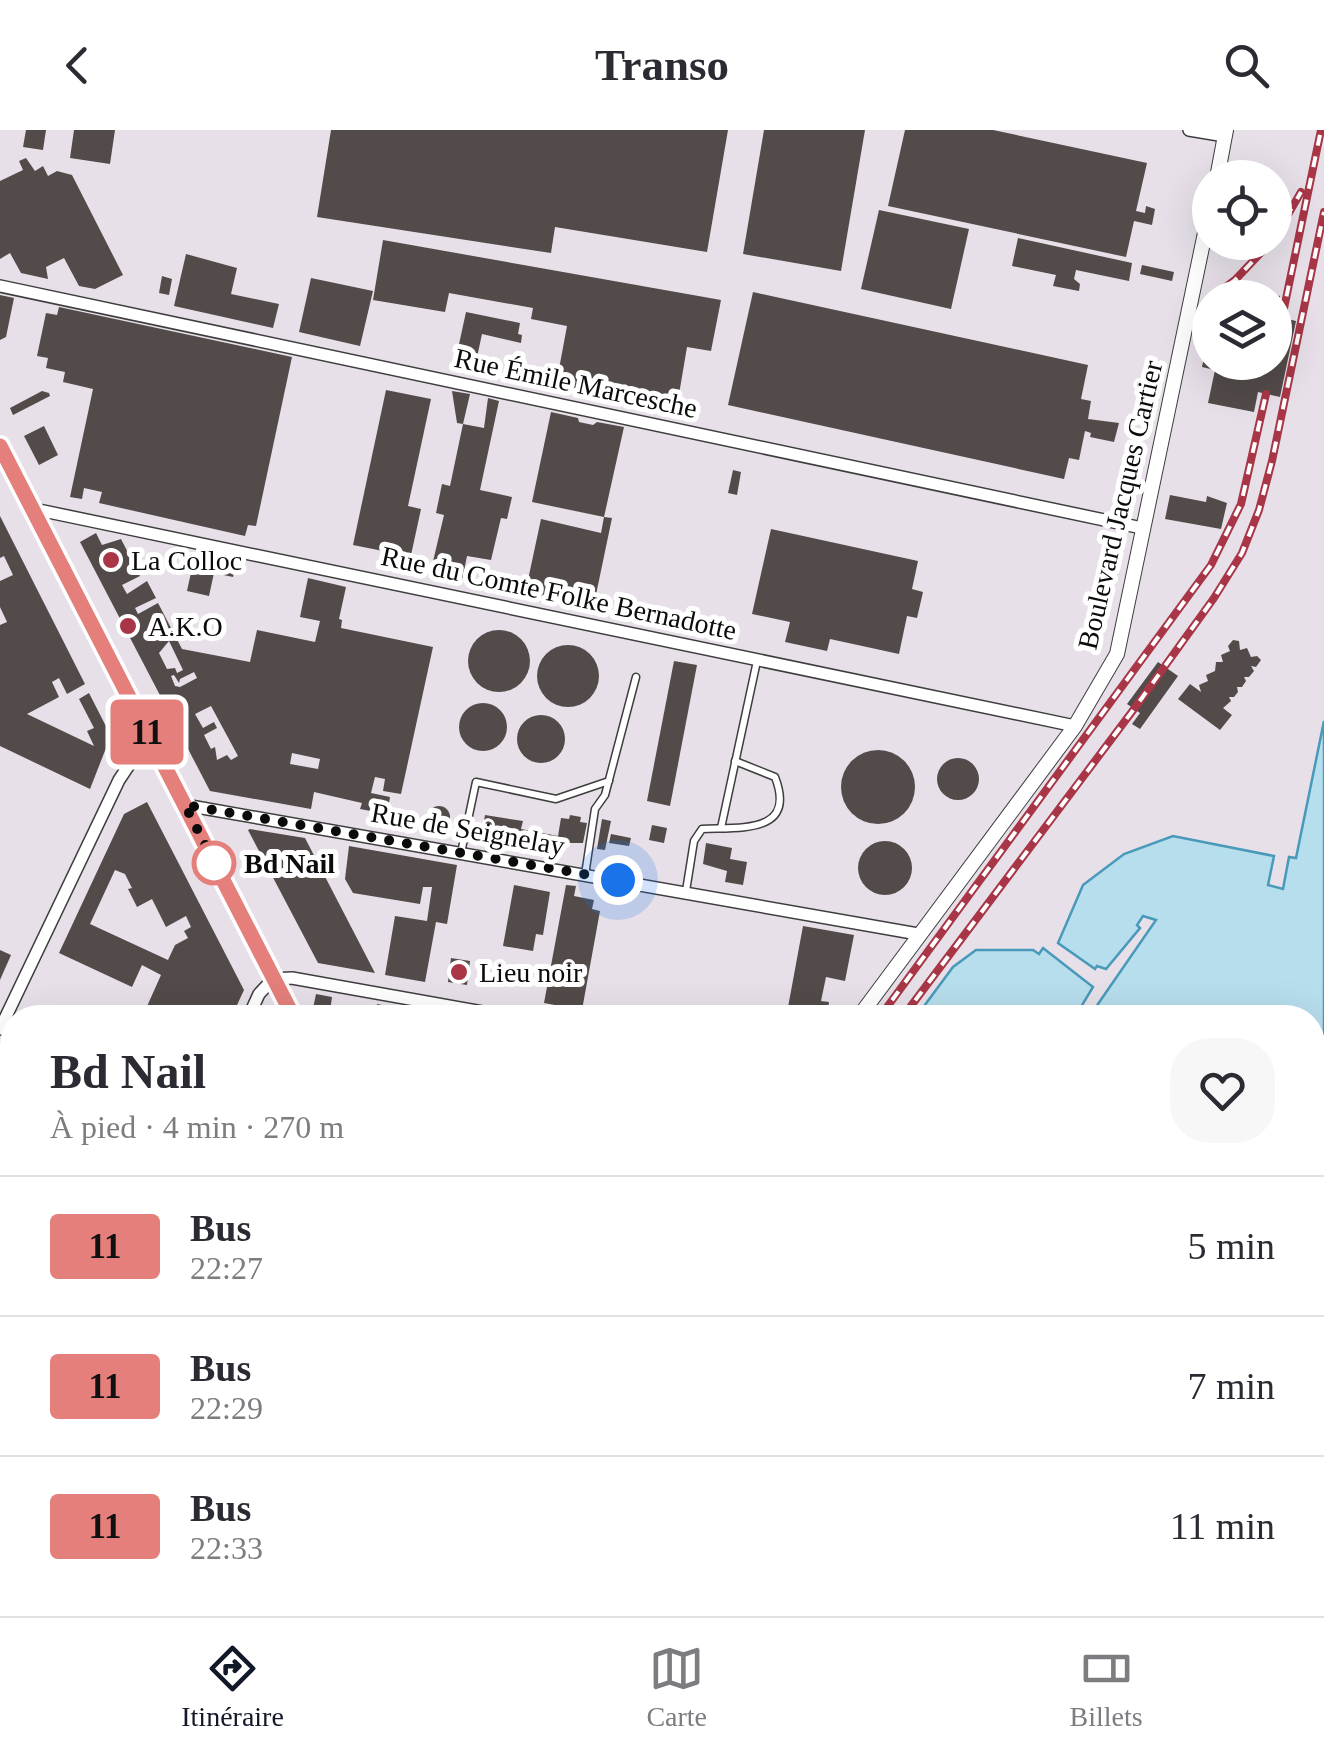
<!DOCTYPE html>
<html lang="fr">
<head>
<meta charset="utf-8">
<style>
	:root { --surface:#fff; --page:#f7f7f7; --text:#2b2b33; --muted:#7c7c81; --line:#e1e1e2; --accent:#111827 }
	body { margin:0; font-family:Georgia,serif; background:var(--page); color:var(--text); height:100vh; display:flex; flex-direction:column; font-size:38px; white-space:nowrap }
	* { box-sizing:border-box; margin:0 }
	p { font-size:32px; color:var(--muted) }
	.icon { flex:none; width:55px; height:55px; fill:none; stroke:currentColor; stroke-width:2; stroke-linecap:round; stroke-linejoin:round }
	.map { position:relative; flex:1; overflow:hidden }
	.sheet { position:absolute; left:0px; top:875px; width:1325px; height:612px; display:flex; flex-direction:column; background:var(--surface); border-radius:40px 40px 0 0; box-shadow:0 10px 40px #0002 }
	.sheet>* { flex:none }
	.badge { padding:0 20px; border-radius:8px; font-size:35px; line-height:65px }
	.controls { position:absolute; left:1192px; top:30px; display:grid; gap:20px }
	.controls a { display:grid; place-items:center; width:100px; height:100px; border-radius:50%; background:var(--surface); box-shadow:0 10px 40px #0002; font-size:50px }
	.you { position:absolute; width:50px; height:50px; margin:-25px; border:8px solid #fff; border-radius:50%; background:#1a73e8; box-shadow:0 0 0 15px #1a73e833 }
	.map>.badge { position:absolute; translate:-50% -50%; box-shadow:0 0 0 5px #fff }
	.round { display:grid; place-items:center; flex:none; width:105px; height:105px; border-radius:40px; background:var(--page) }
	.overview { display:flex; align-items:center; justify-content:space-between; height:170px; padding:0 50px }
	h1 { font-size:48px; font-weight:700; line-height:75px }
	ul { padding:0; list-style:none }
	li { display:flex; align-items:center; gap:30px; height:140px; padding:0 50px; border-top:2px solid var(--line) }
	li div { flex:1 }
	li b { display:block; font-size:38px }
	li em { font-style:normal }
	li .badge { min-width:110px; font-weight:700; text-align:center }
	header { display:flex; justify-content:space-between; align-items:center; height:130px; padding:0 50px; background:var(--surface); font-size:45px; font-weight:700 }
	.tab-bar { display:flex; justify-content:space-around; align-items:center; height:140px; border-top:2px solid var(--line); background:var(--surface); font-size:28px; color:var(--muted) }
	.tab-bar a { display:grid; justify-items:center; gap:5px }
	.tab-bar .current { color:var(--accent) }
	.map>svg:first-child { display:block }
	.industrial { fill:#e7e0e9; fill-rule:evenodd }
	.water { fill:#b7deed; stroke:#4899ba; stroke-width:2.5 }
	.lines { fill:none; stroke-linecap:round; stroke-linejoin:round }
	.ferry { stroke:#26698b; stroke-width:2.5; stroke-dasharray:12 10; stroke-linecap:butt }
	.building { fill:#524b49; fill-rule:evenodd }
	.service-casing { stroke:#3e3e3e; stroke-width:9 }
	.minor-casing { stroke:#3e3e3e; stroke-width:14 }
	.tertiary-casing { stroke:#3e3e3e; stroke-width:16 }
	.service { stroke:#fff; stroke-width:6 }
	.minor { stroke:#fff; stroke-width:11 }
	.tertiary { stroke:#fff; stroke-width:14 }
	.rail-casing { stroke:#a83647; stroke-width:8 }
	.rail { stroke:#fff; stroke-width:4; stroke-dasharray:11; stroke-linecap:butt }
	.line-casing { stroke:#fff; stroke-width:22 }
	.line { stroke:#e47f7b; stroke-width:15 }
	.walk { stroke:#0b0b0b; stroke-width:10; stroke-dasharray:0 18 }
	.poi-dot { fill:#a83647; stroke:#fff; stroke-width:4 }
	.stop-dot { fill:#fff; stroke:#e47f7b; stroke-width:5 }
	.labels { text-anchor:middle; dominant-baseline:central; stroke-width:10; stroke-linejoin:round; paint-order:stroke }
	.street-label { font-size:28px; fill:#0b0b0b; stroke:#fff }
	.poi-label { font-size:28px; fill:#0b0b0b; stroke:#fff; text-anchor:start }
	.stop-label { font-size:28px; font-weight:bold; fill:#0b0b0b; stroke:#fff; text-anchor:start }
</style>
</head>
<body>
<header><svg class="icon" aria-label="back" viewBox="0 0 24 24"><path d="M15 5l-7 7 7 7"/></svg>Transo<svg class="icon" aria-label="search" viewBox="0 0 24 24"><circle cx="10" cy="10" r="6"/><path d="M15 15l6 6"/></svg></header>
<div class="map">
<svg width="1324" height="1486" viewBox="0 0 1324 1486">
	<rect width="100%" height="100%" fill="#fcf7ec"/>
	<g class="industrial">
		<path d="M0,0H1324V591L1295,729L1289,728L1283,759L1268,756L1273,726L1173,706L1058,812L1094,839L1143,786L1156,790L1089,887H1075L1090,865L1039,824L953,837L916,887L12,888V1405L0,1408ZM1210,48H1275V112H1210ZM1210,168H1275V232H1210Z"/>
		<path d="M429,1475H531L516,1486H414Z"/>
	</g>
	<g class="water">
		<path d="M1324,591V1486H516L531,1475H1312V888L1089,887L1156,790L1143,786L1137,795L1140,798L1106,839L1097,836L1095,839L1058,813L1083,755L1124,724L1173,706L1274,726L1268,755L1283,759L1289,727L1296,728Z"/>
		<path d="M1043,818L1093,857L1075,887H916L953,837L976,820H1033L1039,824Z"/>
		<path d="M12,1405V1475H429L414,1486H0V1408Z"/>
	</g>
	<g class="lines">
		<g class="ferry">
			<path d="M1312,1067L1324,1052"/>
			<path d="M1312,1473L1324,1484"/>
			<path d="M1238,1475L1244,1486"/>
			<path d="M877,1486L890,1475"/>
		</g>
	</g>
	<g class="building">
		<path d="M26,0H46L43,20L23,17Z"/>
		<path d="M74,0H115L110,34L70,28Z"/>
		<path d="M331,0H728L707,122L555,97L551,123L317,87Z"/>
		<path d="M764,0H865L841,141L743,124Z"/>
		<path d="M905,0H993L1147,33L1136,81L1145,83L1146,76L1155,79L1152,95L1134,91L1126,127L888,76Z"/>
		<path d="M26,28L35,41L43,36L48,46L57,41L72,45L123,145L95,159L79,156L64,128L46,137L48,149L21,143L10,123L0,129V51L23,40L19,31Z"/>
		<path d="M879,80L969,99L951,179L861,159Z"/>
		<path d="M1018,108L1132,133L1129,151L1076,140L1074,149L1080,154L1079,161L1053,156L1056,145L1012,136Z"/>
		<path d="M383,110L721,170L711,221L687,217L677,276L556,255L567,196L531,189L533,178L449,163L445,182L373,170Z"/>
		<path d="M186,124L237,138L231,164L279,174L273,198L174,176Z"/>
		<path d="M1142,135L1174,142L1172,151L1140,144Z"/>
		<path d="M162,146L172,149L169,165L159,163Z"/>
		<path d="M311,148L373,161L360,216L299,202Z"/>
		<path d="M1234,156L1280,166L1277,181L1275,168H1231Z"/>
		<path d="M753,162L1088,235L1081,269L1091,271L1088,289L1119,293L1114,312L1090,307L1091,303L1085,301L1079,330L1069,328L1064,349L728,275Z"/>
		<path d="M0,165L14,168L6,207L0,210Z"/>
		<path d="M59,177L292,227L256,396L248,395L245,406L99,373L102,362L84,358L82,369L70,367L93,259L63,252L65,242L46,238L48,228L37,226L46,183L57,185Z"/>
		<path d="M466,182L520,193L518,204L522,205L521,213L482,204L474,241L454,237Z"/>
		<path d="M1275,186L1296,191L1280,267L1258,262L1254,282L1208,273L1215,240L1202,237L1208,208L1210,232H1275Z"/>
		<path d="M386,260L431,269L408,376L421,379L408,439L395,436L398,424L353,415Z"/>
		<path d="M42,261L49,263L50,266L13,285L10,278Z"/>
		<path d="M452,261L470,264L463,294L484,298L488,268L499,271L480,360L512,367L507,389L501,388L491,430L467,426L462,451L430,444L444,385L436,383L442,354L450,356L463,294L457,293Z"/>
		<path d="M551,282L578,288L579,292L593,295L597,292L624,297L604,387L532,372Z"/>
		<path d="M44,296L58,325L39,335L24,306Z"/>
		<path d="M733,340L741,342L737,365L728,363Z"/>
		<path d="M1170,365L1206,372L1207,366L1227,373L1221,399L1165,389Z"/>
		<path d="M0,386L85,554L67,564L59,548L52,552L59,567L27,584L94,616L87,601L94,598L79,569L89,563L113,610L108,613L90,659L0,616V495L7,492L0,477V451L13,445L4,426L0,428Z"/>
		<path d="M604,387L612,388L593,479L525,464L541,389L601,403Z"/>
		<path d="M771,399L918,431L912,459L923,462L917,488L907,486L899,524L830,509L827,521L785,512L790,492L752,484Z"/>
		<path d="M96,403L102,415L121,409L140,446L122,455L127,464L147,451L156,468L135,478L138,484L158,473L182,519L250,532L257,500L315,512L320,491L300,487L308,448L346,457L339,489L342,490L341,498L433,517L401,664L383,661L385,649L375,647L371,663L390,667L387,684L360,679L362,673L314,662L311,679L210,661L80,412ZM169,511L183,540L177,543L175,538L167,539L159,523ZM194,542L197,548L180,557L175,556L171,546L174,545L179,553L180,549ZM211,576L238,626L231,630L227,625L217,630L215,617L211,619L204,605L217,598L214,592L203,598L195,584ZM292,623L320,629L318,639L290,634Z"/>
		<path d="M195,424L236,433L233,447L214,443L209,466L187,461Z"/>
		<circle cx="499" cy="531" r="31"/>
		<path d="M1233,510L1239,511L1240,520L1247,518L1251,527L1257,526L1261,530L1256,537L1251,536L1254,541L1249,547H1244L1246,551L1242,557H1237L1238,562L1234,567H1229L1231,571L1223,578L1232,585L1220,600L1178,569L1190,554L1201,562L1199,555L1208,551L1206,545L1215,541L1216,532H1223L1221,525L1230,521L1228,516Z"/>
		<circle cx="568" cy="546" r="31"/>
		<path d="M674,531L697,535L670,676L647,671Z"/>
		<path d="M1158,532L1178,546L1140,599L1132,594L1140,583L1127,574Z"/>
		<circle cx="483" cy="597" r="24"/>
		<circle cx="541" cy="609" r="24"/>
		<circle cx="878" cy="657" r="37"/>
		<circle cx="958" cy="649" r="21"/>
		<path d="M147,672L244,860L231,888H155L144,883L161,845L142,835L132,857L59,823L124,684ZM115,740L125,744L132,758L128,759L137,777L152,769L166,797L186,786L191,797L184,801L188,808L175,815L168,830L90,794Z"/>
		<circle cx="439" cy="687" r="11"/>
		<path d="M485,685L523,691L521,699L558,706L561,688L569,689L570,685L581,687L580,692L587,693L583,713H564L562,723L481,709Z"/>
		<path d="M602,689L611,691L605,720L597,719Z"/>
		<path d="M652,695L667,698L664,713L649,710Z"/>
		<path d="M250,699L305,708L375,843L318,833L248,700Z"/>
		<path d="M611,704L631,708L629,716L609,713Z"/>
		<circle cx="885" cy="738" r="27"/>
		<path d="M706,713L732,718L730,729L747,732L743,755L725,752L727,741L703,734Z"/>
		<path d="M349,716L457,735L447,794L436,792L425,852L385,845L395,786L427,791L432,757H423L420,774L353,763L345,749Z"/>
		<path d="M514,755L550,762L543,805L536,804L533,821L503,816Z"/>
		<path d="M566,755L576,756L574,766L594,770L592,779L600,781L582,880L544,873Z"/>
		<path d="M803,796L854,805L845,851L826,847L821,871L829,872L828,879L835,880L834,888H786Z"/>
		<path d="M0,820L11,825L0,850Z"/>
		<path d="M451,828L470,831L467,855L448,852Z"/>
		<path d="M316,864L332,867L329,888H311Z"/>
		<path d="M377,874L405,880L403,888H375Z"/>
		<path d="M12,1129V1191L0,1193V1132Z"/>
		<path d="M12,1235V1272L0,1275V1237Z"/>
		<path d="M12,1307V1387L0,1389V1309Z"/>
	</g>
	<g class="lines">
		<defs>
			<g id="service">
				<path d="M721,698L757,531"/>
				<path d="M461,723L476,652L556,669L609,651"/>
				<path d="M585,745L595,679L605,665L636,547"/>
				<path d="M686,761L694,711L702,699C740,697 797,704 775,647L735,631"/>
				<path d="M0,1101L12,1098"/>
				<path d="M0,1217L12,1214"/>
				<path d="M0,1257L12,1255"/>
				<path d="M0,1293L12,1290"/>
			</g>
			<g id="minor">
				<path d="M1189,0L1225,6"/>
				<path d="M0,156L1142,398"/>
				<path d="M34,379L1075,596"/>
				<path d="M185,675L918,804"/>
				<path d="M248,888L259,864L273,849L292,848L516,888"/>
				<path d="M0,899L119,650L149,605"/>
				<path d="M0,932L12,937"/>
				<path d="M0,1398L12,1396"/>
				<path d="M461,1475L467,1486"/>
			</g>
			<g id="tertiary">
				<path d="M1217,48L1226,0"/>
				<path d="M0,316L294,888"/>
				<path d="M858,888L1075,596L1117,524L1210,79"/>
			</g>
		</defs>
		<use href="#service" class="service-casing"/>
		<use href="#minor" class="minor-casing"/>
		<use href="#tertiary" class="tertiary-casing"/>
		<use href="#service" class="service"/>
		<use href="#minor" class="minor"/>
		<use href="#tertiary" class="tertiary"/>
		<defs>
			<g id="rail">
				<path d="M1275,107L1301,62"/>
				<path d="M1211,168L1235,150L1271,112"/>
				<path d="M1282,188L1321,0"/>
				<path d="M879,888L1211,435L1241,374L1266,264"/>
				<path d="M902,888L1134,579L1214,468L1242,423L1259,380L1272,331L1324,82"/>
			</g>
		</defs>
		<use href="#rail" class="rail-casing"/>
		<use href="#rail" class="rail"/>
	</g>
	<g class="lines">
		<defs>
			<path id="line" d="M0,316L294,888"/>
		</defs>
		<use href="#line" class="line-casing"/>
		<use href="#line" class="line"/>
		<path class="walk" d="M214,733L222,748L185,675L618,750"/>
	</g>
	<g class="poi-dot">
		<circle cx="111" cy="430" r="10"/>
		<circle cx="128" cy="496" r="10"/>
		<circle cx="459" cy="842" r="10"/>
	</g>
	<circle class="stop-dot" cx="214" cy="733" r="20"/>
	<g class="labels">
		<g class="street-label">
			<text transform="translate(576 253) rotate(12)">Rue Émile Marcesche</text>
			<text transform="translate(1120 375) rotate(-77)">Boulevard Jacques Cartier</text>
			<text transform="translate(559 463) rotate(12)">Rue du Comte Folke Bernadotte</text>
			<text transform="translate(468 699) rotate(10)">Rue de Seignelay</text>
		</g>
		<g class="poi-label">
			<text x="131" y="430">La Colloc</text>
			<text x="148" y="496">A.K.O</text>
			<text x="479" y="842">Lieu noir</text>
		</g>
		<g class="stop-label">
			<text x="244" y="733">Bd Nail</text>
		</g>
	</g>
</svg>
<div class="controls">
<a><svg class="icon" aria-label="locate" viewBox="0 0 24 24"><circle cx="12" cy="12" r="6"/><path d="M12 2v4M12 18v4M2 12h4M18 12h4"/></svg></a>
<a><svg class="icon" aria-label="layers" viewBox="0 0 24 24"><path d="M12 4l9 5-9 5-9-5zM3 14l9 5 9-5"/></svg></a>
</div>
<div class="you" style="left:618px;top:750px"></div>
<b class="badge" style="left:147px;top:602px;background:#e47f7b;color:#111">11</b>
<section class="sheet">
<div class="overview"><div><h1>Bd Nail</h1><p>À pied · 4 min · 270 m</p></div><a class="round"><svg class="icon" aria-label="heart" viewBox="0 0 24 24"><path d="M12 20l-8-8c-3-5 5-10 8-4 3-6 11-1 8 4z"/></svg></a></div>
<ul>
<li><span class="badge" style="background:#e47f7b;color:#111">11</span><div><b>Bus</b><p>22:27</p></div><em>5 min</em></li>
<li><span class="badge" style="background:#e47f7b;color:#111">11</span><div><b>Bus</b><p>22:29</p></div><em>7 min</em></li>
<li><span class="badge" style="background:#e47f7b;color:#111">11</span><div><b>Bus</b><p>22:33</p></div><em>11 min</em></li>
</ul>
</section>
</div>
<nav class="tab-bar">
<a class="current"><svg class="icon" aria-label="directions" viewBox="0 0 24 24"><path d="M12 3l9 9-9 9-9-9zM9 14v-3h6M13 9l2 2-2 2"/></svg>Itinéraire</a>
<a><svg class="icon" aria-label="map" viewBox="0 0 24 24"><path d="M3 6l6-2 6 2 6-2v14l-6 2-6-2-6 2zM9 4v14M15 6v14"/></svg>Carte</a>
<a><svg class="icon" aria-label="tickets" viewBox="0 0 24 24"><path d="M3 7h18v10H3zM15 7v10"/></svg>Billets</a>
</nav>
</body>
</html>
